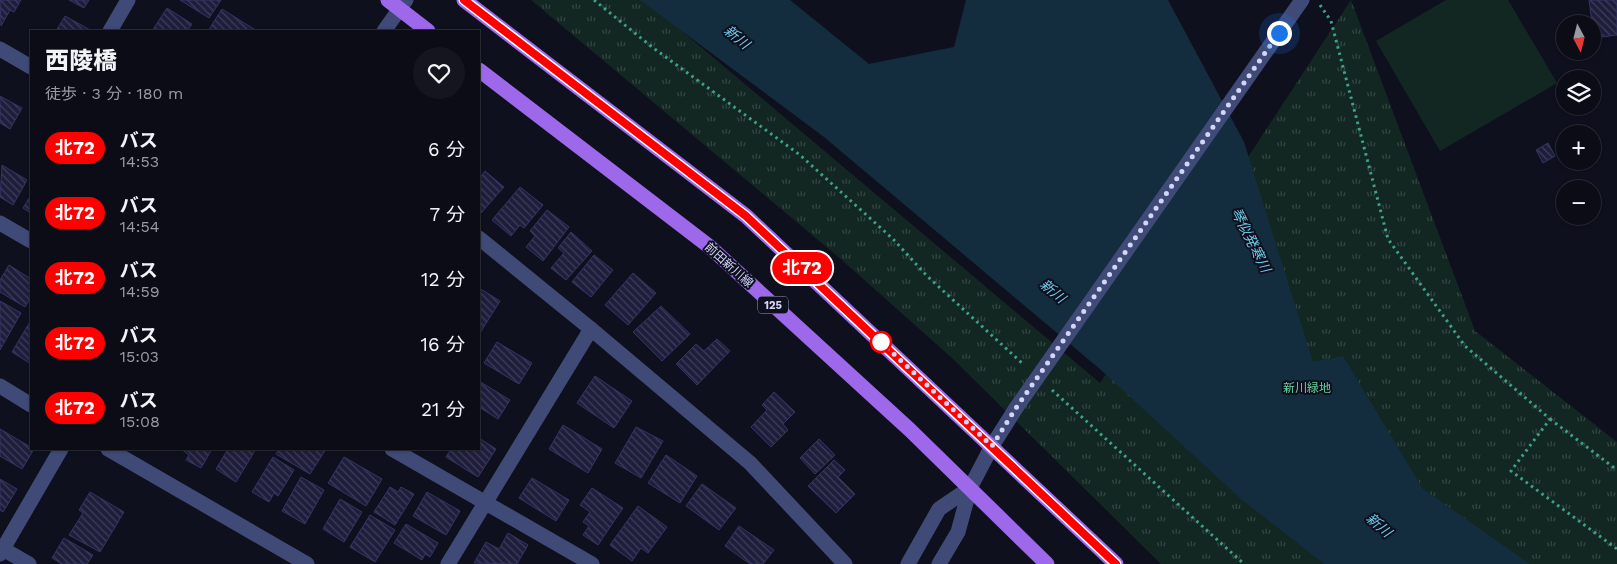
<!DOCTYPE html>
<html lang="ja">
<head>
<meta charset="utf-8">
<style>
	:root { --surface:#0b0c16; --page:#14151f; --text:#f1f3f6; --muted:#9a9ba1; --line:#2b2c35 }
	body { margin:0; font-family:"Work Sans","Noto Sans JP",sans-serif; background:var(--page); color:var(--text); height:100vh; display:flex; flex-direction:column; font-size:19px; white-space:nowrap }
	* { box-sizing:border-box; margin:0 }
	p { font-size:16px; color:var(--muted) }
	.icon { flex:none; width:28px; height:28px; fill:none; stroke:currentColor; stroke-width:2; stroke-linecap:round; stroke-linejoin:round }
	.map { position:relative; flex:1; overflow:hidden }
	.sheet { position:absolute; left:30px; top:30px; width:450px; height:420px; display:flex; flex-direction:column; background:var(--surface); border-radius:0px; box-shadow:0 1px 4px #0004,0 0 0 1px var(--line) }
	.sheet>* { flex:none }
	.badge { padding:0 10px; border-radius:16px; font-size:18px; line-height:32px }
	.needle { width:32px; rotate:173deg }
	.controls { position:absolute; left:1556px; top:15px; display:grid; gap:10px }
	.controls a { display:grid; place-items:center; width:45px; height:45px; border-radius:50%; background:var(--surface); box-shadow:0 1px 4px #0004,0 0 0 1px var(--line); font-size:25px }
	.you { position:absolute; width:25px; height:25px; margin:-12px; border:4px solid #fff; border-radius:50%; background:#1a73e8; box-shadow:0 0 0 8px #1a73e833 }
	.map>.badge { position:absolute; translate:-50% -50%; box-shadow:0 0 0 2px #fff }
	.round { display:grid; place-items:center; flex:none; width:52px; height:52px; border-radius:26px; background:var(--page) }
	.head { display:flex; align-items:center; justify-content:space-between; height:85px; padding:0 15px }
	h1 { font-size:24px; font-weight:800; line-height:38px }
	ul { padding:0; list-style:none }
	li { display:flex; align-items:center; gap:15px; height:65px; padding:0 15px }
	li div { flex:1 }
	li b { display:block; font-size:19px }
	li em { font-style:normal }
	li .badge { min-width:55px; font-weight:700; text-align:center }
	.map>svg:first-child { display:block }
	.park { fill:url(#park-tufts) }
	.garden { fill:#132722 }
	.water { fill:#132d3e }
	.building { fill:url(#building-back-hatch); stroke:#333465 }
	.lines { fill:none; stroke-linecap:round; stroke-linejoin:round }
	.path { stroke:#3ea186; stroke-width:3; stroke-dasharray:2.5 4; stroke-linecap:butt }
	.minor { stroke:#404a77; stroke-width:15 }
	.major { stroke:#9d68ea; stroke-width:15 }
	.minor-bridge { stroke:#404a77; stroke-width:15 }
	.line-casing { stroke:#fff; stroke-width:11 }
	.line { stroke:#f00; stroke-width:8 }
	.walk { stroke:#d2d6f9; stroke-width:5; stroke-dasharray:0 9 }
	.stop-dot { fill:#fff; stroke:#f00; stroke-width:2.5 }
	.labels { text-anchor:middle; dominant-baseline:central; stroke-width:4; stroke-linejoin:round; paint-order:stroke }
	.shield { fill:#0f101e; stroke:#989bb7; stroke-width:1 }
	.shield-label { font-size:11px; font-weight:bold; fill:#d2d6f9 }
	.street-label { font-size:12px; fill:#d2d6f9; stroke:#0f101e }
	.park-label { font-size:12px; fill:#69ce9f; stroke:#0f101e }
	.water-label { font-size:14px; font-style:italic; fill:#6ecceb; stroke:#0f101e }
</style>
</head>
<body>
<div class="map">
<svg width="1617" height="564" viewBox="0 0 1617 564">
	<defs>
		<pattern id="park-tufts" width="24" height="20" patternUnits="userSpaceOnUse" patternTransform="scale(1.25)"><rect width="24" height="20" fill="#132722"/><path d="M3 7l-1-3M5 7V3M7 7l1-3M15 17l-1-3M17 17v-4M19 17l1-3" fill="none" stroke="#344643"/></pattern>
		<pattern id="building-back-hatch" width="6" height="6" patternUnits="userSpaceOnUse" patternTransform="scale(1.25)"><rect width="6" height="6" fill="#1e1e3c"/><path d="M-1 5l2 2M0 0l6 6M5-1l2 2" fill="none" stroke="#3e3e59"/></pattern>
	</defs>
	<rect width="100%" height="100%" fill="#0f101e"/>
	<path class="park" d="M531,0H645L1100,383L1351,0L1475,331L1617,442V564H1161L952,358L842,260Z"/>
	<path class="garden" d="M1446,0H1508L1557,83L1440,151L1376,41Z"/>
	<path class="water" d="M640,0H790L869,64L954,47L966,0H1168L1244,142L1313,362L1343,356L1423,489L1530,564H1324L1241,499L1101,370L824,137Z"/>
	<g class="building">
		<path d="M0,0H21L14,12L10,10L1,26Z"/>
		<path d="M69,0H89L84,8Z"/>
		<path d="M180,0H221L209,18Z"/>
		<path d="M1589,0H1617V35L1594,38Z"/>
		<path d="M167,8L192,24L187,31H152Z"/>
		<path d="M222,9L257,31H208Z"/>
		<path d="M65,16L92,31H56Z"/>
		<path d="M0,96L22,108L10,129L0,123Z"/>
		<path d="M1548,143L1555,156L1543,163L1536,150Z"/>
		<path d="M2,165L27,180L13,205L0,197Z"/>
		<path d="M485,171L504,187L481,213L479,211V179Z"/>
		<path d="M520,187L543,205L524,228L520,225L511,236L492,220Z"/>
		<path d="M31,195V213L23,208Z"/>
		<path d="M547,210L569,227L543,261L526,247L535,236L530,231Z"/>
		<path d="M571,232L592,251L566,280L551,268L564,253L558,248Z"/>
		<path d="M594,255L613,270L591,297L572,282Z"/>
		<path d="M9,265L31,279V297L25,307L0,292V280Z"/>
		<path d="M633,273L656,293L628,325L605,305Z"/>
		<path d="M479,288L500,301L480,333L479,332Z"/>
		<path d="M0,301L21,313L0,350Z"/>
		<path d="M661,306L690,334L662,361L633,332Z"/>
		<path d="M31,320V364L12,352Z"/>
		<path d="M717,339L730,351L697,385L676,364L696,344L704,351Z"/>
		<path d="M497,342L532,363L519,384L484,363Z"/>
		<path d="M595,376L632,401L614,428L577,403Z"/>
		<path d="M479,381L510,400L498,419L479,407Z"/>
		<path d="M774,392L795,412L783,424L788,430L771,447L751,427L767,410L762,405Z"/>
		<path d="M563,425L602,449L588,473L549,449Z"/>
		<path d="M636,427L663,441L641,478L615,463Z"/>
		<path d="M0,429L34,449L22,469L0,456Z"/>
		<path d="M479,438L496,449L478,477L446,457L451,449H479Z"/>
		<path d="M819,439L835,455L815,474L800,458Z"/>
		<path d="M181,449H212L201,468L186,460L189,455Z"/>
		<path d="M228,449H256L236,482L216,469Z"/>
		<path d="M279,449H326L310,474L276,454Z"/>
		<path d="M666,455L697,476L680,503L648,483Z"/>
		<path d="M273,457L294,470L278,496L274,493L269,502L252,492Z"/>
		<path d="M344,457L382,479L366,506L328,483Z"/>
		<path d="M834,460L845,470L838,477L855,494L836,513L808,486Z"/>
		<path d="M301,477L324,490L305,524L282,511Z"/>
		<path d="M532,478L569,500L556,521L519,498Z"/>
		<path d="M0,479L17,489L3,512L0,510Z"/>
		<path d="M702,484L736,508L719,530L686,506Z"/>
		<path d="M390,487L398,492L401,487L414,494L395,525L374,512Z"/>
		<path d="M592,488L623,508L598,545L583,535L589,526L583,522L590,512L580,505Z"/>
		<path d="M90,492L124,512L100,552L69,535L83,513L79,510Z"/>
		<path d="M427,492L460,511L446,535L413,516Z"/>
		<path d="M340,499L362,512L344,542L323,529Z"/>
		<path d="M638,506L667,527L648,553L641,548L632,561L610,545Z"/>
		<path d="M370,515L395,530L375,562L350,547Z"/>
		<path d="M406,524L438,543L430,557L425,554L422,560L394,543Z"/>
		<path d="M739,526L774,550L763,564H750L725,546Z"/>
		<path d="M508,533L528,545L517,564L474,563L486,542L499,549Z"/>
		<path d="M64,538L93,555L87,564H62L52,558Z"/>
	</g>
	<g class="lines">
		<g class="path">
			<path d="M594,0L652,47L800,155L893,239L927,276L1023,364"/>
			<path d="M1320,5L1331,21L1388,239L1465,346L1550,419L1511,471L1617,549"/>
			<path d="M1052,390L1244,564"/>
			<path d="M1550,419L1617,470"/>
		</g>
		<g class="minor">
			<path d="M110,31L128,0"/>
			<path d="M384,31L406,0"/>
			<path d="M0,49L31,67"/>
			<path d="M0,223L31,241"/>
			<path d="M479,238L591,329L750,463L845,564"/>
			<path d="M0,386L31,405"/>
			<path d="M108,449L307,564"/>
			<path d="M392,449L592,564"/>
			<path d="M3,549L29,564"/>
			<path d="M0,554L61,449"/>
			<path d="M448,564L591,329"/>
			<path d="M908,564L939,509L970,488"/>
			<path d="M939,564L958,532L970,488L992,446L1016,408"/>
		</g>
		<g class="major">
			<path d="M388,0L428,31"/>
			<path d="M464,0L746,216L1116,564"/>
			<path d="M479,70L710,247L910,430L1047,564"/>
		</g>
		<path class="minor-bridge" d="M1016,408L1302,0"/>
	</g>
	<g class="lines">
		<defs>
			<path id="line" d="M464,0L746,216L1116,564"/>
		</defs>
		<use href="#line" class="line-casing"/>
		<use href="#line" class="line"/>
		<path class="walk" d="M881,342L992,446L1016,408L1279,33"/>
	</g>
	<circle class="stop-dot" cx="881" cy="342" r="10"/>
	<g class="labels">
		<rect class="shield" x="758" y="296.5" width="30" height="17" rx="4"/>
		<g class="shield-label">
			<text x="773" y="305">125</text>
		</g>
		<g class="street-label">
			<text transform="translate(729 265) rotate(42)">前田新川線</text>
		</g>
		<g class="park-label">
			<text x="1307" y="388">新川緑地</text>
		</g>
		<g class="water-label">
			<text transform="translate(737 37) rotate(39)">新川</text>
			<text transform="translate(1251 240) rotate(63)">琴似発寒川</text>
			<text transform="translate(1053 291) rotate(40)">新川</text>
			<text transform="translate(1379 525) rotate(41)">新川</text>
		</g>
	</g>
</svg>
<div class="controls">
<a><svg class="needle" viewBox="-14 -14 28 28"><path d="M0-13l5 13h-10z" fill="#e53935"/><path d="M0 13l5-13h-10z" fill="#9a9ba1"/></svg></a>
<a><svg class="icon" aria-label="layers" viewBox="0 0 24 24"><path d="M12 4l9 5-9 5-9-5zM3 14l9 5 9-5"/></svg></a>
<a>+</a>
<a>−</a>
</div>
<div class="you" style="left:1279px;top:33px"></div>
<b class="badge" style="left:802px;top:268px;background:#f00;color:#fff">北72</b>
<section class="sheet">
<div class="head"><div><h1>西陵橋</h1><p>徒歩 · 3 分 · 180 m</p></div><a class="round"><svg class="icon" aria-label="heart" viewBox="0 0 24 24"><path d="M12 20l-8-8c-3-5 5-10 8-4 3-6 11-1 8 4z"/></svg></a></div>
<ul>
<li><span class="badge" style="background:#f00;color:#fff">北72</span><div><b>バス</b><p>14:53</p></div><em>6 分</em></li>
<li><span class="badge" style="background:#f00;color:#fff">北72</span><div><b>バス</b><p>14:54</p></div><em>7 分</em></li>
<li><span class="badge" style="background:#f00;color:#fff">北72</span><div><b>バス</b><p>14:59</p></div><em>12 分</em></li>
<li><span class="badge" style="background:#f00;color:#fff">北72</span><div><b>バス</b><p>15:03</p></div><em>16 分</em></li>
<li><span class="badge" style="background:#f00;color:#fff">北72</span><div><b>バス</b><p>15:08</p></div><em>21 分</em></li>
</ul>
</section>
</div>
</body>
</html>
